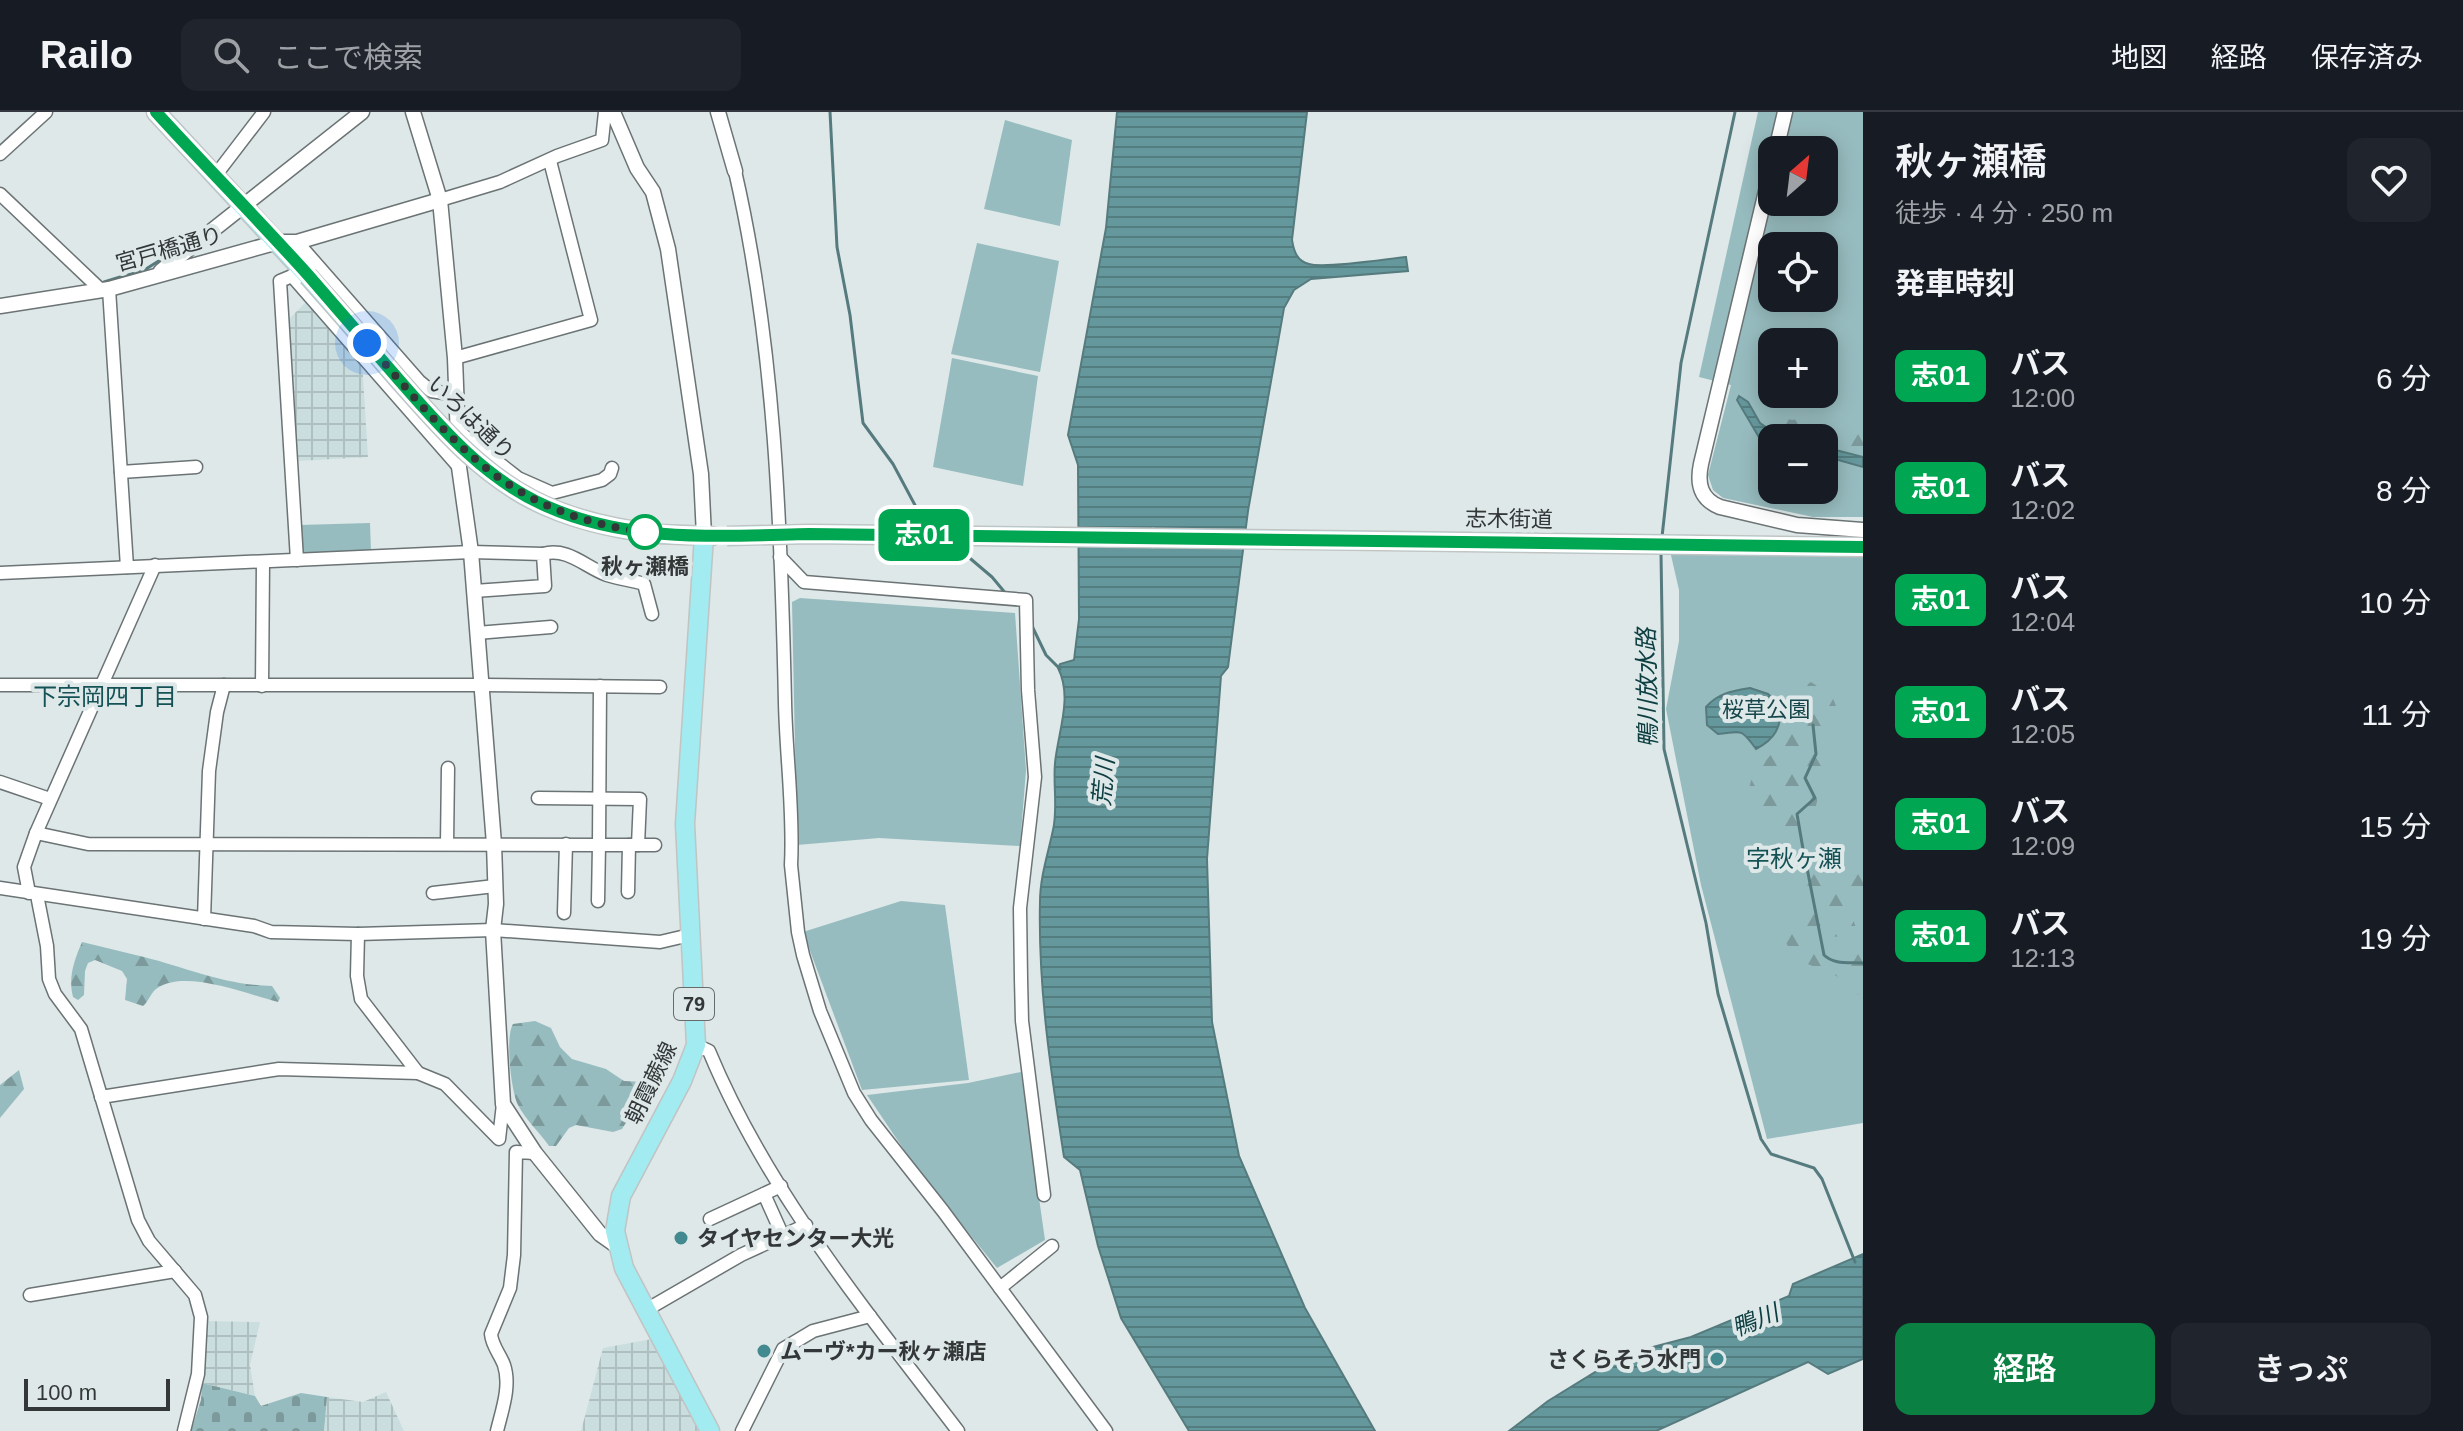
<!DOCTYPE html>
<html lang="ja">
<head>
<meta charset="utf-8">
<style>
	:root { --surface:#171b24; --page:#20242c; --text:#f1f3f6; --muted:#9ea1a6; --line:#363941; --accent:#0b8043 }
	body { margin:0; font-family:Arial,"Noto Sans JP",sans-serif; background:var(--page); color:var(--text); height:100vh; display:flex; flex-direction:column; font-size:30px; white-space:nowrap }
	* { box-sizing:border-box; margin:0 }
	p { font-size:26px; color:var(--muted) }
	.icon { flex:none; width:44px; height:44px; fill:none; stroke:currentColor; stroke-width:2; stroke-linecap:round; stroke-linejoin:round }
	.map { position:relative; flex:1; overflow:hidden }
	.side { display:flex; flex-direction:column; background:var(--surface); width:600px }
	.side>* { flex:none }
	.badge { padding:0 16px; border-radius:12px; font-size:28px; line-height:52px }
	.needle { width:52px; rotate:28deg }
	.buttons { position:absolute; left:1758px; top:24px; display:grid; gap:16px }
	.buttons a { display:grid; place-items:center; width:80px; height:80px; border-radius:16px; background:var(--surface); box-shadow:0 4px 20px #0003; font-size:40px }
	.scale { position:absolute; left:24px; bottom:20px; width:146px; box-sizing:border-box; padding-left:8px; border:4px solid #333737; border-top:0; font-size:22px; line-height:28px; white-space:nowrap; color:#333737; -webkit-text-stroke:6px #dee8e8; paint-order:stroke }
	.you { position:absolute; width:40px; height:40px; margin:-20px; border:6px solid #fff; border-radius:50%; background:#1a73e8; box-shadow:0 0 0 12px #1a73e833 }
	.map>.badge { position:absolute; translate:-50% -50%; box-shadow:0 0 0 4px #fff }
	h2 { padding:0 32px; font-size:30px; line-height:72px }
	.round { display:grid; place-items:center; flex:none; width:84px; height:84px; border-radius:16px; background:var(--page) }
	.headline { display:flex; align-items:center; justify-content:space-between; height:136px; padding:0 32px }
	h1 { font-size:38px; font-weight:600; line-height:60px }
	.primary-button { display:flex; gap:16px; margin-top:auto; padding:16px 32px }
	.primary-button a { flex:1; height:92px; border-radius:16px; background:var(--accent); color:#fff; font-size:32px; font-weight:600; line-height:92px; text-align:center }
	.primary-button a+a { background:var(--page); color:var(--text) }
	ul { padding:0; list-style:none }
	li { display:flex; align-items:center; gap:24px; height:112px; padding:0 32px }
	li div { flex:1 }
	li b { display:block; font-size:30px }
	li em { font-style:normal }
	li .badge { min-width:88px; font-weight:700; text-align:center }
	header { display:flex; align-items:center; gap:48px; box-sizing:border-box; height:112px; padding:0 40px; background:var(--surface); border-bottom:2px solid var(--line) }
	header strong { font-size:38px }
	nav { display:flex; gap:44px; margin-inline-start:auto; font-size:28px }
	.search { width:560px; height:72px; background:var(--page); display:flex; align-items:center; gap:20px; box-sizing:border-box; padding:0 28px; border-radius:16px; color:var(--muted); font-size:30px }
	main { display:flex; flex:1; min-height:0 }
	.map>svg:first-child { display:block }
	.industrial { fill:url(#industrial-grid) }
	.green { fill:#97bcbf; fill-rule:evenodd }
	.forest { fill:url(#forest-firs); fill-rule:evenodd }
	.cemetery { fill:url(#cemetery-stones) }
	.water { fill:url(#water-rules); stroke:#567b7e; stroke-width:2 }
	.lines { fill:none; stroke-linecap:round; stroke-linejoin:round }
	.stream { stroke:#567b7e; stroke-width:3 }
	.minor-casing { stroke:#6b7374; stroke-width:15 }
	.tertiary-casing { stroke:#6b7374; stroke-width:17 }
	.primary-casing { stroke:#c2c3c3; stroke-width:21 }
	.minor { stroke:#fff; stroke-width:12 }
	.tertiary { stroke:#fff; stroke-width:14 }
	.primary { stroke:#a2ebf0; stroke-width:18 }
	.primary-bridge-casing { stroke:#c2c3c3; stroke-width:21; stroke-linecap:butt }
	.primary-bridge { stroke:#a2ebf0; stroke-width:18 }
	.line-casing { stroke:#fff; stroke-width:18 }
	.line { stroke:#00a651; stroke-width:12 }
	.walk { stroke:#333737; stroke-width:8; stroke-dasharray:0 14.4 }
	.stop-dot { fill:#fff; stroke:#00a651; stroke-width:4 }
	.poi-dot { fill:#428a8f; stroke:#dee8e8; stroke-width:3 }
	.labels { text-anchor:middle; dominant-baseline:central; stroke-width:8; stroke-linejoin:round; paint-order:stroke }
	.shield { fill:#dee8e8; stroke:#666c6c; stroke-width:2 }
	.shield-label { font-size:20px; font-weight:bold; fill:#333737 }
	.street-label { font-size:22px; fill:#333737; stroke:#dee8e8 }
	.stop-label { font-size:22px; font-weight:bold; fill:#333737; stroke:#dee8e8 }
	.park-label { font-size:22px; fill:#17464a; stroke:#dee8e8 }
	.poi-label { font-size:22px; font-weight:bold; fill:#333737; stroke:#dee8e8; text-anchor:start }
	.water-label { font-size:24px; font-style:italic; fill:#0d3e42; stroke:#dee8e8 }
	.neighbourhood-label { font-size:24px; fill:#155256; stroke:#dee8e8 }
</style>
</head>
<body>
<header>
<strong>Railo</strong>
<div class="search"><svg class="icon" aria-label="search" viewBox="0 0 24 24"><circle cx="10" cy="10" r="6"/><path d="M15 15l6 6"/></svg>ここで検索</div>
<nav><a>地図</a><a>経路</a><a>保存済み</a></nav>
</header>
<main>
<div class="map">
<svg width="1863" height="1319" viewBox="0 0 1863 1319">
	<defs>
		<pattern id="industrial-grid" width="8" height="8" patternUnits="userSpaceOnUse" patternTransform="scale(2)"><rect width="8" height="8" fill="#cbdedf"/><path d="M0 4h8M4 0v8" fill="none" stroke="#afbfc0"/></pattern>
		<pattern id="forest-firs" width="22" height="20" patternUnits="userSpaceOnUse" patternTransform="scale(2)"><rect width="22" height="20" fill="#97bcbf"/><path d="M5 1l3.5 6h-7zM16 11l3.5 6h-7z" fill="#7c9a9c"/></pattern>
		<pattern id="cemetery-stones" width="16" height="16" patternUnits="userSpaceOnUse" patternTransform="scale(2)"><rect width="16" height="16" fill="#97bcbf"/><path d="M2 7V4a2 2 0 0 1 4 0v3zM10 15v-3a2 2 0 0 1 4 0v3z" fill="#7c9a9c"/></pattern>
		<pattern id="water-rules" width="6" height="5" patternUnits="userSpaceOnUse" patternTransform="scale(2)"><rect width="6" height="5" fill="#65989c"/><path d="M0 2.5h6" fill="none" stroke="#547d80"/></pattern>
	</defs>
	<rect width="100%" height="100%" fill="#dee8e8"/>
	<g class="industrial">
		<path d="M310,186L362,249L368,345L298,349L289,207Z"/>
		<path d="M205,1209L260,1210L250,1253L255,1284L202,1271Z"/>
		<path d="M652,1227L701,1319H581L603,1236Z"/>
		<path d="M386,1280L404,1319H324L327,1285L363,1290Z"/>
	</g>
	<g class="green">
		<path d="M1758,0H1863V405H1813L1723,386L1713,378L1708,363L1731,273L1699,265ZM1772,38H1824V90H1772ZM1772,134H1824V186H1772ZM1772,230H1824V282H1772ZM1772,326H1824V378H1772Z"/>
		<path d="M1005,8L1072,28L1060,114L984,97Z"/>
		<path d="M977,131L1059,149L1040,260L951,242Z"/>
		<path d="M952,246L1038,264L1023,374L933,355Z"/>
		<path d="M370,411L371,440L300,442L299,413Z"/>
		<path d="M1670,439L1863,441V1011L1767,1027L1701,773L1666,597L1679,529V478Z"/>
		<path d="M800,486L1015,501L1026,658L1020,734L879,726L797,733L792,490Z"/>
		<path d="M901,789L945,793L969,968L862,978L803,820Z"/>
		<path d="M1021,960L1045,1128L997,1156L919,1060L867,983L968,971Z"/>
	</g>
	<g class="forest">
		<path d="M1762,300L1792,308L1812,305L1821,311L1833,329L1863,321V340L1824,332V326C1798,326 1775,327 1759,303Z"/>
		<path d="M1811,570L1832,584L1836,594C1828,630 1819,710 1798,736C1779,721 1735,692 1754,663C1762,650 1775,641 1782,628C1795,604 1779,587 1811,570Z"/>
		<path d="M1833,743L1863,757V786L1852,803L1863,840V883H1857C1851,877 1845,870 1838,865C1815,851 1799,857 1785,829L1794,812L1805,804C1812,771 1787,758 1833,743ZM1830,824L1851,826L1855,832V845C1840,850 1830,848 1824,833Z"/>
		<path d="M82,830C103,835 123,840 144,845C188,856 224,873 272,874L280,886L278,890C246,882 188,858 159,875C150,880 150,888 143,894L125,888L127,867L122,859L95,848L88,851L85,859L84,883L78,888L73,885C68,865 74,849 82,830Z"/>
		<path d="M535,909L551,916L560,935L572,947L606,957L624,969L645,970L648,976L622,1017L613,1020L576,1013L569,1016L556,1034H549C540,1021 525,1007 518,993C511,979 505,925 513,912Z"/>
		<path d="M19,958L24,977L0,1006V973Z"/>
	</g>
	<path class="cemetery" d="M202,1271L255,1284L261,1294L301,1281L327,1285L324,1319H191L201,1288Z"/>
	<g class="water">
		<path d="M1117,0H1307L1292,128C1294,140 1297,149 1309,152C1325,157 1386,147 1406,145L1408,159L1311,167L1294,178L1284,196L1248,399L1228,555L1221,564L1207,747L1212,910L1239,1044L1305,1196L1375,1319H1189L1121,1206L1098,1134L1080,1058L1064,1045C1051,961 1038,876 1040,790C1040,765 1048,742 1053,718C1058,697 1053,673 1055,651C1058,620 1073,585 1058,556L1060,552L1074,548L1079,507L1078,353L1068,323L1106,116Z"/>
		<path d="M1739,284L1748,290L1760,311L1782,326H1772V335L1760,327L1737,288Z"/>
		<path d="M1824,335L1863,345V355L1824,344Z"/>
		<path d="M1750,576L1768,582L1781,594C1781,616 1775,627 1756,637C1740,615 1742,620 1718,622L1707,613L1706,595C1718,581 1732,579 1750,576Z"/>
		<path d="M1863,1142V1247L1828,1262L1808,1250L1656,1319H1509L1548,1289L1597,1259L1653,1235L1691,1225L1789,1184L1793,1172Z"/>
	</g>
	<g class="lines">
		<g class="stream">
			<path d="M830,0L837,135L850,203L863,311L893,352L916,395L938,417"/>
			<path d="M104,170L146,157L176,138"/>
			<path d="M1662,425L1681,251L1735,0"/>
			<path d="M952,431L992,465L1007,483"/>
			<path d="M1661,441L1664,637L1706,811L1718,882L1761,1027L1771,1042L1814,1056L1822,1067L1855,1150"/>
			<path d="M1032,514L1046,543L1060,557"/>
			<path d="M1803,737L1797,702L1815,686L1805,666L1816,642L1813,613"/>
			<path d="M1807,756L1824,843C1834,853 1849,850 1863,851"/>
		</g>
		<defs>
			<g id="minor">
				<path d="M0,42L46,0"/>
				<path d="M735,59C775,233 781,412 785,590C786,643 794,700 791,753L798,820L803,843L820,899L854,981L871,1008L943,1099L1106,1319"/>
				<path d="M215,64L264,0"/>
				<path d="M0,82L101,178"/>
				<path d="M440,88L500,70L557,44L602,28L605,0"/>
				<path d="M297,130L419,269L431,279L457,283"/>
				<path d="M298,160L292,164L459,355"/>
				<path d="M292,164L280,169L297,448"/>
				<path d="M109,177L127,455"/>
				<path d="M455,246L591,208L550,49"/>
				<path d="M458,319L518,366L552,381L602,368L610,362L612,356"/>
				<path d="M121,360L196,355"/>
				<path d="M543,442C568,435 585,455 607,463C619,467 632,468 644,472L652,502"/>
				<path d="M780,445L804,470L1026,488L1028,578L1035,665L1020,796L1021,867L1022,909L1044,1083"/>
				<path d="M0,461L471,440L543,442L545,474L474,479"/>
				<path d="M477,521L551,515"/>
				<path d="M0,573H482L660,575"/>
				<path d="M262,574L263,450"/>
				<path d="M600,574L599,733H655"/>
				<path d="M0,670L50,687"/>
				<path d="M538,686L640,687L638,733"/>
				<path d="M36,721L88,732L599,733L598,789"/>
				<path d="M447,732L448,656"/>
				<path d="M0,776L254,814L271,820L358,822L493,818L660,830L690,823"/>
				<path d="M628,780L629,733"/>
				<path d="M29,781L24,755L36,721L155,453"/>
				<path d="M433,781L495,774"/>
				<path d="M37,783L47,834L49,867L55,882L81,917L138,1108L149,1129L195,1183L201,1205L198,1262L184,1319"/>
				<path d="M564,801L566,732"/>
				<path d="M204,807L209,659L217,600L224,573"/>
				<path d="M358,822L357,864L361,887L418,961"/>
				<path d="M696,933L709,939C767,1079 867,1200 958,1319"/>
				<path d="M101,985L279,957L418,961L445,972L499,1027L503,992"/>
				<path d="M764,1082L782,1122"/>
				<path d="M710,1107L781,1074"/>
				<path d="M1000,1176L1052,1134"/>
				<path d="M30,1183L175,1159"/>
				<path d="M646,1198L741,1143L806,1113"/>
				<path d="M497,1319C502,1298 511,1274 504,1253C500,1242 492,1234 491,1222L510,1176L514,1143L516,1040L535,1041"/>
				<path d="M742,1319L783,1237L813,1219L870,1204"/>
			</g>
			<g id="tertiary">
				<path d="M413,0L440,88L455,246L459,355L471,440L494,732L496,792L493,818L503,992L535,1041L600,1122L617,1134"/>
				<path d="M613,0L637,56L653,80L668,137L701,362L704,424"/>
				<path d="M718,0L735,59"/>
				<path d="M1776,38L1785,0"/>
				<path d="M1772,54L1701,352C1697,371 1700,387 1720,395L1797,413L1863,418"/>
				<path d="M161,159L362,0"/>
				<path d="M0,194L109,177L278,130H297L440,88"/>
			</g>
			<g id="primary">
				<path d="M156,0L308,164"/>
				<path d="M657,422L712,424"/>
				<path d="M704,424L685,712L696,933L682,969L621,1084L615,1119L624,1156L710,1319"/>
				<path d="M1154,426L1863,435"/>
			</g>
		</defs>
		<use href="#minor" class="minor-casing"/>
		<use href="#tertiary" class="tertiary-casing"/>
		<use href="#primary" class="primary-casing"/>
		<use href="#minor" class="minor"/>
		<use href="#tertiary" class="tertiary"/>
		<use href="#primary" class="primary"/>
		<defs>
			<g id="primary-bridge">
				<path d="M308,164C338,198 368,232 397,266C438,312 477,359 533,388C572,408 615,417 657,422"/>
				<path d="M727,424L809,422L1154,426"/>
			</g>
		</defs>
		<use href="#primary-bridge" class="primary-bridge-casing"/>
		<use href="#primary-bridge" class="primary-bridge"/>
	</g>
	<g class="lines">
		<defs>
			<path id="line" d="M156,0C206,55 259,108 309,164C339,199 370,234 400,269C443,318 485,367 546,394C629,431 720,424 809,422L1863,435"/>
		</defs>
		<use href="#line" class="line-casing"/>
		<use href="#line" class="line"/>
		<path class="walk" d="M367,231C460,338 508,404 657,422L645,420"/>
	</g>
	<circle class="stop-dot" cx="645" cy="420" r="16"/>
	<g class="poi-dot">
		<circle cx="681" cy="1126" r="8"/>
		<circle cx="764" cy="1239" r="8"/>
		<circle cx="1717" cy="1247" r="8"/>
	</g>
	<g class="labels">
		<rect class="shield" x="674" y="876" width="40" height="32" rx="6"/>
		<g class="shield-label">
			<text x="694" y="892">79</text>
		</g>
		<g class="street-label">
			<text transform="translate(169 137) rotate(-16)">宮戸橋通り</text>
			<text transform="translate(471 306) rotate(44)">いろは通り</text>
			<text transform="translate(1509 407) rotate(1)">志木街道</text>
			<text transform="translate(651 971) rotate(-64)">朝霞蕨線</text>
		</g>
		<g class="stop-label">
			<text x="645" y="454">秋ヶ瀬橋</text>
		</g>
		<g class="park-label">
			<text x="1766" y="597">桜草公園</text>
		</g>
		<g class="poi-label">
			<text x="697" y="1126">タイヤセンター大光</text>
			<text x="780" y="1239">ムーヴ*カー秋ヶ瀬店</text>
			<text x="1701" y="1247" text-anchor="end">さくらそう水門</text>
		</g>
		<g class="water-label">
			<text transform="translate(1647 576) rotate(-91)">鴨川放水路</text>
			<text transform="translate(1103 670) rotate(-85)">荒川</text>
			<text transform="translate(1755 1208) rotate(-22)">鴨川</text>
		</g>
		<g class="neighbourhood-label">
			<text x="105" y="584">下宗岡四丁目</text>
			<text x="1794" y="746">字秋ヶ瀬</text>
		</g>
	</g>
</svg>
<div class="buttons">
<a><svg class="needle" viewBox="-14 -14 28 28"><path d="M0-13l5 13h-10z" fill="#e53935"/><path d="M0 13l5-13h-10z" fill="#9ea1a6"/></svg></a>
<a><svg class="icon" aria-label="locate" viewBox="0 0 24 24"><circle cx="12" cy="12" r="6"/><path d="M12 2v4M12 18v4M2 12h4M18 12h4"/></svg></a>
<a>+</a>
<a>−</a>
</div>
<div class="scale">100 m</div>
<div class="you" style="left:367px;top:231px"></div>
<b class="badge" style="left:924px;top:423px;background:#00a651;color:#fff">志01</b>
</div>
<section class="side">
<div class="headline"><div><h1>秋ヶ瀬橋</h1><p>徒歩 · 4 分 · 250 m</p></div><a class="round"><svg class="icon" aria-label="heart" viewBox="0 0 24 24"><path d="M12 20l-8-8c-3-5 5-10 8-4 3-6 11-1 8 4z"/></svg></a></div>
<h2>発車時刻</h2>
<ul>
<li><span class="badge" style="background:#00a651;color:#fff">志01</span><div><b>バス</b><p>12:00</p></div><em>6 分</em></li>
<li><span class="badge" style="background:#00a651;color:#fff">志01</span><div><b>バス</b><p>12:02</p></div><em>8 分</em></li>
<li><span class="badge" style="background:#00a651;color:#fff">志01</span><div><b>バス</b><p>12:04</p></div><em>10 分</em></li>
<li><span class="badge" style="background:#00a651;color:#fff">志01</span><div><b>バス</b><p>12:05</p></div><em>11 分</em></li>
<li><span class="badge" style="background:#00a651;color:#fff">志01</span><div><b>バス</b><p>12:09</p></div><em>15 分</em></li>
<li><span class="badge" style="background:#00a651;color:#fff">志01</span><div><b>バス</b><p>12:13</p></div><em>19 分</em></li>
</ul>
<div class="primary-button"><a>経路</a><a>きっぷ</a></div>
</section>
</main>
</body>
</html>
